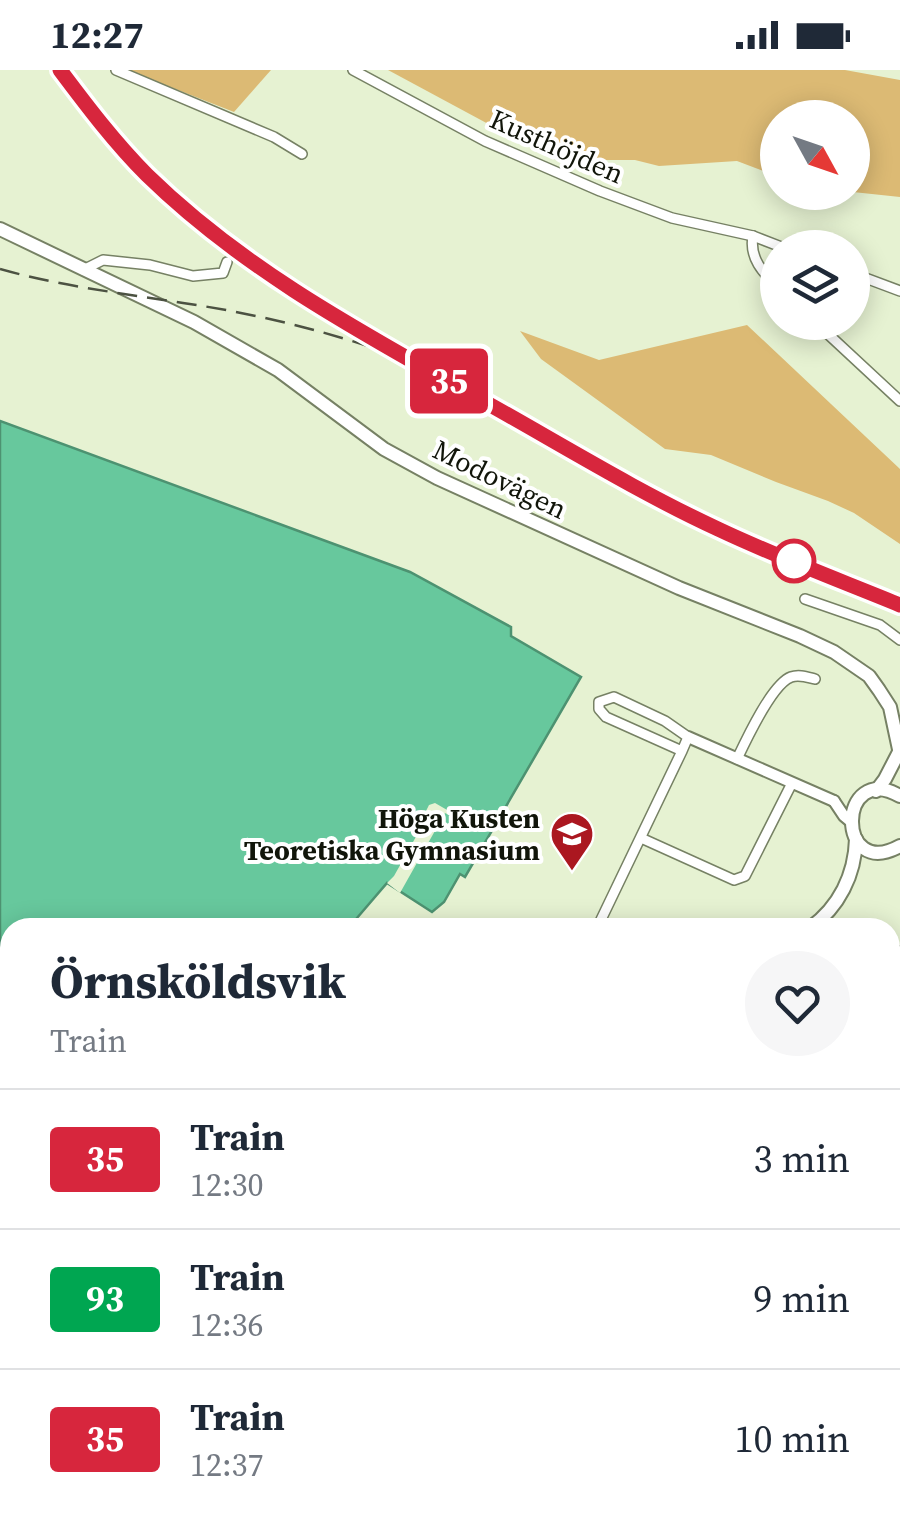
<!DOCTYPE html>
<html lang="en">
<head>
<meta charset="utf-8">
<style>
	:root { --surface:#fff; --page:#f6f6f7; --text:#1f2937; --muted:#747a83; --line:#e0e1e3 }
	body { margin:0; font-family:"Source Serif 4",serif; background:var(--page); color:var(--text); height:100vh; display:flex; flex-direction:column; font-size:38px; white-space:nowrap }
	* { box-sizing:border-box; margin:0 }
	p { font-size:32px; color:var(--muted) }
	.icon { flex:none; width:55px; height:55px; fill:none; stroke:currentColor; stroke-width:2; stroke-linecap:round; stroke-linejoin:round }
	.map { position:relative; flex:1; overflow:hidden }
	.panel { position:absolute; left:0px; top:848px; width:900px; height:612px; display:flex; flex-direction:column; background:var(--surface); border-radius:30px 30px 0 0; box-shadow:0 5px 25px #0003 }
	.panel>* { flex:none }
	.badge { padding:0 20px; border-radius:8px; font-size:35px; line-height:65px }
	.needle { width:65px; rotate:130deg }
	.buttons { position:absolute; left:760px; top:30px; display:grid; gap:20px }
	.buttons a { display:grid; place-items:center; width:110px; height:110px; border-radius:50%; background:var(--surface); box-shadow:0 5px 25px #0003; font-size:50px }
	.map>.badge { position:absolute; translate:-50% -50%; box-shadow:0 0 0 5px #fff }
	.round { display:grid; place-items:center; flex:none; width:105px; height:105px; border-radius:52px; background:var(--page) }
	.summary { display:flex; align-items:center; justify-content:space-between; height:170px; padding:0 50px }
	h1 { font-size:48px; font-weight:700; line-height:75px }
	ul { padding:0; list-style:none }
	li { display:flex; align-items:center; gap:30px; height:140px; padding:0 50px; border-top:2px solid var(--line) }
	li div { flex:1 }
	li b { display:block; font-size:38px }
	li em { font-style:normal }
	li .badge { min-width:110px; font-weight:700; text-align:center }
	.status { display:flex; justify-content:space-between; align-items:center; height:70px; padding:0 50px; background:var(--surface); direction:ltr }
	.status svg { height:28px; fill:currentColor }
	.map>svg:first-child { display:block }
	.green { fill:#dcba74 }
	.water { fill:#67c89d; stroke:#4d9271; stroke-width:2.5 }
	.pier { fill:#e6f2d2 }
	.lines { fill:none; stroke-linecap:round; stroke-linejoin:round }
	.pedestrian-casing { stroke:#768164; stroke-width:10 }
	.minor-casing { stroke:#768164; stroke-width:12 }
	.tertiary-casing { stroke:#768164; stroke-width:14 }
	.secondary-casing { stroke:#768164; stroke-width:16 }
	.trunk-casing { stroke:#4d6f4a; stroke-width:18 }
	.pedestrian { stroke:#fff; stroke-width:6 }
	.minor { stroke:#fff; stroke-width:9 }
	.tertiary { stroke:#fff; stroke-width:10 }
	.secondary { stroke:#fff; stroke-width:12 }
	.trunk { stroke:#8bb28a; stroke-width:14 }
	.rail { stroke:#4c5242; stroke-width:2.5; stroke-dasharray:20 10; stroke-linecap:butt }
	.line-casing { stroke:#fff; stroke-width:22 }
	.line { stroke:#d7263d; stroke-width:15 }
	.stop-dot { fill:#fff; stroke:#d7263d; stroke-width:5 }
	.labels { text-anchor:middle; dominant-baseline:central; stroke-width:8; stroke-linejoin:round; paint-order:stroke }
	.street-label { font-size:28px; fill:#11150a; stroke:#fff }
	.poi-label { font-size:28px; font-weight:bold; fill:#11150a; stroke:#fff; text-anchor:end }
</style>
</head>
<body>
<div class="status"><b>12:27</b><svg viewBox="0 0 49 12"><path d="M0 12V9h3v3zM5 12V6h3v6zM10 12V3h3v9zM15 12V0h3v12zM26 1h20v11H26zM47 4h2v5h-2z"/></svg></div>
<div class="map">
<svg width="900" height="1459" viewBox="0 0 900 1459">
	<rect width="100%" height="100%" fill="#e6f2d2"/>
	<g class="green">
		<path d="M127,0H271L234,42Z"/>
		<path d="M388,0H845L900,10V127L853,122L852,48H778L777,106L737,91L659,96L635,90H593L505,63Z"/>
		<path d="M747,255L900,399V474L854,443L828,431L776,412L711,385L665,379L541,289L520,261L599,290Z"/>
		<path d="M268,1450H343L339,1459H264Z"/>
	</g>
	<path class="water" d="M0,351L410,502L511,557V566L581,607L465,807L460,804L444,832L432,842L387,813L351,855L345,854L314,858H10V928L0,930Z"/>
	<path class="pier" d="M435,733L468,752L467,754L445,743L400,823L387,813L394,806L427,747L426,741L429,735Z"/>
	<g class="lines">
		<defs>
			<path id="pedestrian" d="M662,1459L667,1450"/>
			<g id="minor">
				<path d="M116,0L274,67L302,84"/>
				<path d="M353,0L485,71L600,121L672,148L753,166L784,178"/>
				<path d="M753,166C749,188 763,203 778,217"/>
				<path d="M83,200L103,190L150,195L193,206L223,203L227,192"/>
				<path d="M852,203L900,221"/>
				<path d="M815,252L900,331"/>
				<path d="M805,529L880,555L900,570"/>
				<path d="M737,689C746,670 772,614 791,607C799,604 807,607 815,609"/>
				<path d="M641,768L734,810L745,806L792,713"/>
				<path d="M597,858L682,681L688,667L665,651L614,627L599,632V639L606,647L682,681"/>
				<path d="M890,889L900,881"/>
				<path d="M0,1017L10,1022"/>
				<path d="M0,1173L10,1177"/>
				<path d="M890,1220L897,1224"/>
				<path d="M560,1450L578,1459"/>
				<path d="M877,1450L895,1459"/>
				<path d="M257,1459L261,1450"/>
				<path d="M347,1459L352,1450"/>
			</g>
			<g id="tertiary">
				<path d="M688,667L834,731"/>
				<path d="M834,731L844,746L850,751"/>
				<path d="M890,1237L900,1244"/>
			</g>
			<g id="secondary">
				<path d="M0,159L194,252L278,300L384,379L437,408L679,518L800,566L834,582L869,606L879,620L890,637L900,684"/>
				<path d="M876,721L885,709L899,682"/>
				<path d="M900,726C837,690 835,812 900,776"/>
				<path d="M810,858C839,837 855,805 856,769"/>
				<path d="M0,1237L10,1219"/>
				<path d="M0,1352L10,1357"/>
				<path d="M0,1367L10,1372"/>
				<path d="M171,1450L189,1459"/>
				<path d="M200,1450L219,1459"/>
			</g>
			<g id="trunk">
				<path d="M890,1163L900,1141"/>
				<path d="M890,1211L900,1190"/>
				<path d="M746,1459L750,1450"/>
				<path d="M767,1459L771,1450"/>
			</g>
		</defs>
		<use href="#pedestrian" class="pedestrian-casing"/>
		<use href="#minor" class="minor-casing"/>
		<use href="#tertiary" class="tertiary-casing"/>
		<use href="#secondary" class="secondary-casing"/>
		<use href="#trunk" class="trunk-casing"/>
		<use href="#pedestrian" class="pedestrian"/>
		<use href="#minor" class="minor"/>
		<use href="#tertiary" class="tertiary"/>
		<use href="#secondary" class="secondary"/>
		<use href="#trunk" class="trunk"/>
		<g class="rail">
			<path d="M144,101L229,176L290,219L356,259L587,389L718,459L900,535"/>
			<path d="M0,199C60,216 121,223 183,233C246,242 310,257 371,277"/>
		</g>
	</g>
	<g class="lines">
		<defs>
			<path id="line" d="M60,0C87,36 115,73 147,105C245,201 366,265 485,332C562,375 638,422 718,459C777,487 839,510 900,535"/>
		</defs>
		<use href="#line" class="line-casing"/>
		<use href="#line" class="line"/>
	</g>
	<defs>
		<symbol id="school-pin" viewBox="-11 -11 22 30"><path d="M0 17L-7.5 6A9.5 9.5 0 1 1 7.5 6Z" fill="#ab1720" stroke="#fff"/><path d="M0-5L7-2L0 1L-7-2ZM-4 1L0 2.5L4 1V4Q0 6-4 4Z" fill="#fff"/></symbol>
	</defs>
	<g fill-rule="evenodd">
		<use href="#school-pin" x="547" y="739" width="50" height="68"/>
	</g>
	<circle class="stop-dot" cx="794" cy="491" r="20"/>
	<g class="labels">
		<g class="street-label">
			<text transform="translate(557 76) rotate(24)">Kusthöjden</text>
			<text transform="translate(500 409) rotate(26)">Modovägen</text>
		</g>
		<g class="poi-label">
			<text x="540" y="748">Höga Kusten<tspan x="540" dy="32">Teoretiska Gymnasium</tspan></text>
		</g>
	</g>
</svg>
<div class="buttons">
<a><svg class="needle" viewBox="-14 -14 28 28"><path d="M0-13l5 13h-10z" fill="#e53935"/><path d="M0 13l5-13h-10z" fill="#747a83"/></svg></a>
<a><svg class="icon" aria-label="layers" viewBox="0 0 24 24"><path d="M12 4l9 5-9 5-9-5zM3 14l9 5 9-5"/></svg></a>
</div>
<b class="badge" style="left:449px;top:311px;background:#d7263d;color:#fff">35</b>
<section class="panel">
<div class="summary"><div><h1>Örnsköldsvik</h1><p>Train</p></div><a class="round"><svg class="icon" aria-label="heart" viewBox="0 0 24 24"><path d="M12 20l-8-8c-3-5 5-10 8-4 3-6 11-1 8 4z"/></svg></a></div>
<ul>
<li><span class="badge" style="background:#d7263d;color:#fff">35</span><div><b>Train</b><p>12:30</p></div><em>3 min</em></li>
<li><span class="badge" style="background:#00a651;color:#fff">93</span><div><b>Train</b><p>12:36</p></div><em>9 min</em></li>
<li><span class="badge" style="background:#d7263d;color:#fff">35</span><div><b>Train</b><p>12:37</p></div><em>10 min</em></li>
</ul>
</section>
</div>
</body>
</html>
